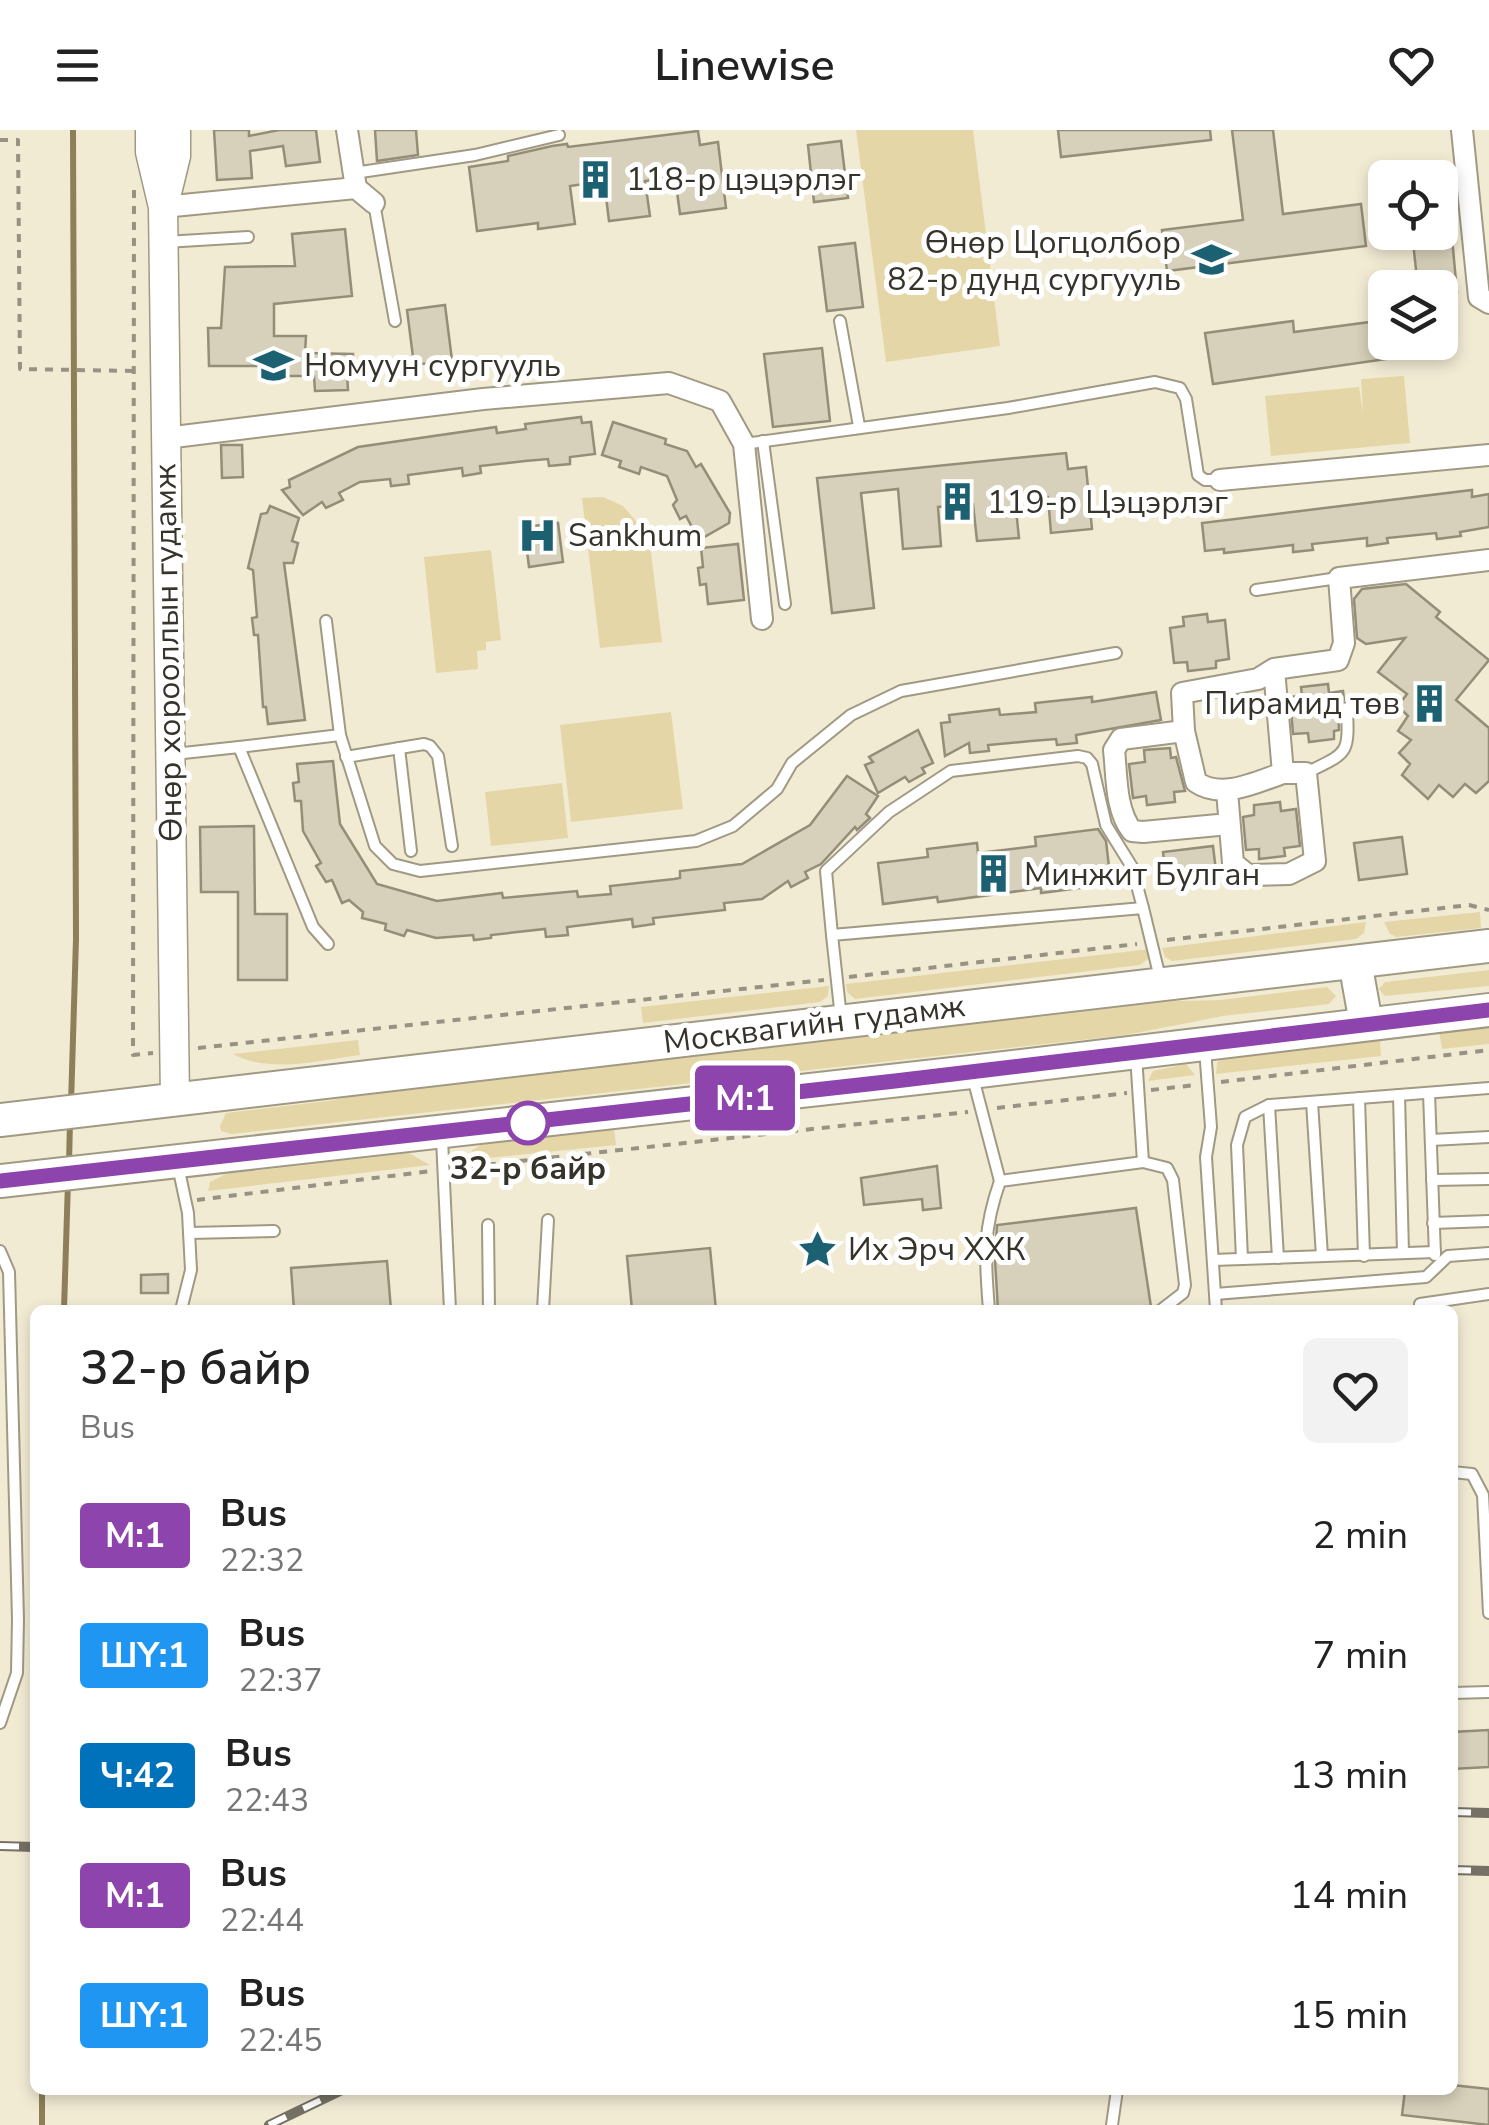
<!DOCTYPE html>
<html lang="en">
<head>
<meta charset="utf-8">
<style>
	:root { --surface:#fff; --page:#f2f2f2; --text:#222; --muted:#767676 }
	body { margin:0; font-family:"Nunito Sans",sans-serif; background:var(--page); color:var(--text); height:100vh; display:flex; flex-direction:column; font-size:38px; white-space:nowrap }
	* { box-sizing:border-box; margin:0 }
	p { font-size:32px; color:var(--muted) }
	.icon { flex:none; width:55px; height:55px; fill:none; stroke:currentColor; stroke-width:2; stroke-linecap:round; stroke-linejoin:round }
	.map { position:relative; flex:1; overflow:hidden }
	.panel { position:absolute; left:30px; top:1175px; width:1428px; height:790px; display:flex; flex-direction:column; background:var(--surface); border-radius:15px; box-shadow:0 5px 15px #0003 }
	.panel>* { flex:none }
	.badge { padding:0 20px; border-radius:8px; font-size:35px; line-height:65px }
	.tools { position:absolute; left:1368px; top:30px; display:grid; gap:20px }
	.tools a { display:grid; place-items:center; width:90px; height:90px; border-radius:15px; background:var(--surface); box-shadow:0 5px 15px #0003; font-size:50px }
	.map>.badge { position:absolute; translate:-50% -50%; box-shadow:0 0 0 5px #fff }
	.round { display:grid; place-items:center; flex:none; width:105px; height:105px; border-radius:15px; background:var(--page) }
	.overview { display:flex; align-items:center; justify-content:space-between; height:170px; padding:0 50px }
	h1 { font-size:48px; font-weight:600; line-height:75px }
	ul { padding:0; list-style:none }
	li { display:flex; align-items:center; gap:30px; height:120px; padding:0 50px }
	li div { flex:1 }
	li b { display:block; font-size:38px }
	li em { font-style:normal }
	li .badge { min-width:110px; font-weight:700; text-align:center }
	header { display:flex; justify-content:space-between; align-items:center; height:130px; padding:0 50px; background:var(--surface); font-size:45px; font-weight:600 }
	.map>svg:first-child { display:block }
	.green { fill:#e5d6a8 }
	.lines { fill:none; stroke-linecap:round; stroke-linejoin:round }
	.stream { stroke:#8c7f59; stroke-width:6 }
	.building { fill:#d7d0ba; stroke:#948d78; stroke-width:2.5 }
	.service-casing { stroke:#a09983; stroke-width:14 }
	.minor-casing { stroke:#a09983; stroke-width:24 }
	.secondary-casing { stroke:#a09983; stroke-width:31 }
	.trunk-casing { stroke:#a09983; stroke-width:36 }
	.path { stroke:#979282; stroke-width:4; stroke-dasharray:8 8; stroke-linecap:butt }
	.service { stroke:#fff; stroke-width:10 }
	.minor { stroke:#fff; stroke-width:20 }
	.secondary { stroke:#fff; stroke-width:28 }
	.trunk { stroke:#fff; stroke-width:32 }
	.rail-casing { stroke:#757164; stroke-width:10 }
	.rail { stroke:#fff; stroke-width:6; stroke-dasharray:19; stroke-linecap:butt }
	.line-casing { stroke:#fff; stroke-width:22 }
	.line { stroke:#8e44ad; stroke-width:15 }
	.stop-dot { fill:#fff; stroke:#8e44ad; stroke-width:5 }
	.labels { text-anchor:middle; dominant-baseline:central; stroke-width:10; stroke-linejoin:round; paint-order:stroke }
	.poi-label { font-size:32px; fill:#35332a; stroke:#fff; text-anchor:start }
	.street-label { font-size:32px; fill:#35332a; stroke:#fff }
	.stop-label { font-size:32px; font-weight:bold; fill:#35332a; stroke:#fff }
</style>
</head>
<body>
<header><svg class="icon" aria-label="menu" viewBox="0 0 24 24"><path d="M4 6h16M4 12h16M4 18h16"/></svg>Linewise<svg class="icon" aria-label="heart" viewBox="0 0 24 24"><path d="M12 20l-8-8c-3-5 5-10 8-4 3-6 11-1 8 4z"/></svg></header>
<div class="map">
<svg width="1489" height="1995" viewBox="0 0 1489 1995">
	<rect width="100%" height="100%" fill="#f2ebd4"/>
	<g class="green">
		<path d="M856,0H973L1000,216L886,232Z"/>
		<path d="M1404,246L1410,313L1271,326L1265,266L1359,257L1363,283L1361,249Z"/>
		<path d="M603,367L623,376L649,406L662,512L600,518L582,368Z"/>
		<path d="M491,420L501,510L486,512V520L477,521L478,539L436,543L424,427Z"/>
		<path d="M671,582L683,679L571,692L560,595Z"/>
		<path d="M562,653L568,708L491,716L485,662Z"/>
		<path d="M1480,782L1481,798L1396,807L1390,804L1384,792Z"/>
		<path d="M1366,792L1364,803L1356,809L1172,831L1165,827L1162,818Z"/>
		<path d="M1150,819L1148,829L1140,835L855,869L847,862L846,854Z"/>
		<path d="M1489,840V856L1385,866L1379,859L1385,852Z"/>
		<path d="M829,856L828,866L820,872L643,893L641,877Z"/>
		<path d="M1327,857L1336,866L1329,874L1223,886L1126,905L232,1004L221,1001L220,996L226,983L328,971L374,962L1135,872L1220,870Z"/>
		<path d="M1489,896V914L1442,919L1439,901Z"/>
		<path d="M358,910L360,925C321,930 269,944 233,924Z"/>
		<path d="M1380,910L1381,926L1216,944L1217,932L1226,928Z"/>
		<path d="M1186,934L1195,945L1148,951L1153,941Z"/>
		<path d="M614,998L616,1015L469,1030L472,1020L481,1015Z"/>
		<path d="M409,1023L430,1035L208,1061L210,1052L226,1044Z"/>
	</g>
	<g class="lines">
		<g class="stream">
			<path d="M71,974L76,809L73,0"/>
			<path d="M69,1034L70,991"/>
			<path d="M64,1180L68,1051"/>
			<path d="M42,1995V1960"/>
		</g>
	</g>
	<g class="building">
		<path d="M214,0H249V6L279,0H316L320,32L286,36L283,16L250,21L252,48L217,50Z"/>
		<path d="M375,0H416L418,25L377,31Z"/>
		<path d="M1058,0H1210L1211,10L1061,27Z"/>
		<path d="M1232,0H1273L1283,84L1361,74L1366,116L1167,141L1162,100L1243,90Z"/>
		<path d="M698,1L700,15L718,12L726,78L680,84L675,47L645,51L650,86L609,91L604,51L570,56L575,94L538,99V93L477,101L469,37L508,31V26L552,16L567,14L568,17Z"/>
		<path d="M841,11L848,68L814,72L808,15Z"/>
		<path d="M345,99L352,166L274,174V206H306L305,223L353,224L354,242L347,243L348,260L315,261L314,246H282L281,252H266V236H209L208,198H221L225,137L295,136L292,104Z"/>
		<path d="M1452,108L1457,162L1440,163V158H1418L1413,112Z"/>
		<path d="M855,113L863,177L827,181L819,117Z"/>
		<path d="M445,175L452,230L414,235L407,180Z"/>
		<path d="M1385,190V212H1391L1393,228L1213,254L1205,203L1293,191L1294,202Z"/>
		<path d="M822,218L830,291L773,297L764,224Z"/>
		<path d="M581,287L582,293L591,292L595,324L570,327V334L549,336L548,329L525,331L480,336L481,343L463,346L462,338L408,345L409,354L391,356L390,349L360,352L339,363L343,370L326,378L322,372L303,385L282,360L290,357L289,350L358,317L496,297L497,303L526,299L525,294Z"/>
		<path d="M613,292L666,309L665,314L687,321L696,337L701,334L730,383L729,393L699,410L686,386L680,389L673,375L677,370L667,346L641,337L639,344L619,337L621,331L602,325Z"/>
		<path d="M221,315H242L243,347L222,348Z"/>
		<path d="M1066,323L1068,339L1086,337L1092,399L1051,403L1048,367L1015,370L1019,408L977,411L973,374L938,377L941,416L903,419L898,359L861,363L874,478L832,483L817,348Z"/>
		<path d="M1472,360V367L1489,364V397L1460,402L1461,406L1437,409L1436,403L1387,408L1388,413L1367,416V408L1312,414L1313,420L1293,422V415L1224,423V419L1205,421L1202,393Z"/>
		<path d="M270,376L299,388L292,411L298,413L293,433H284L305,590L268,594L266,577H263L258,505H254L252,488L257,487L253,440L248,438L261,384L267,383Z"/>
		<path d="M558,393L563,432L529,437L524,397Z"/>
		<path d="M738,414L744,470L708,474L706,454L700,455L698,438L703,437L701,418Z"/>
		<path d="M1406,454L1440,482L1436,487L1489,530L1456,570L1489,598V651L1476,663L1465,654L1453,667L1439,655L1428,669L1402,645L1410,634L1399,623L1411,610L1398,601L1408,586L1398,576L1407,564L1378,542L1405,508L1366,514L1357,508L1354,469L1362,459Z"/>
		<path d="M1207,484L1208,492L1225,490L1229,529L1216,531V538L1188,541L1187,532L1174,533L1170,498L1184,496L1183,487Z"/>
		<path d="M1328,554L1329,563L1343,561L1344,570L1338,577L1339,600L1334,601V609L1309,612L1308,603L1293,604L1290,567L1302,566L1301,557Z"/>
		<path d="M1156,562L1161,590L1076,605L1077,613L1057,615L1056,609L1031,611L988,615L989,621L970,623L969,613L945,626L941,593L950,592L949,585L999,579L1000,585L1036,582L1035,573L1092,567V572Z"/>
		<path d="M918,600L933,633L922,638L925,643L909,652L905,647L878,663L865,635L873,632L869,627Z"/>
		<path d="M1170,618L1171,628L1176,627L1185,661L1174,662L1175,672L1147,675L1146,666L1133,668L1129,634L1145,632L1144,620Z"/>
		<path d="M333,631L340,694L377,754L437,771L502,763L503,768L577,761L578,767L611,764L610,756L674,749L680,748V741L742,734L810,695L847,646L878,666L866,684L870,688L857,700L855,697L821,734L805,742L808,748L791,757L788,751L762,769L724,773L725,780L653,788L654,794L633,797L632,789L567,797L568,805L546,807L545,799L491,805V808L474,810L473,805L436,808L407,800L404,806L385,800L386,794L362,788L363,782L349,770L342,773L332,750L326,752L316,736L321,733L303,701L301,671H295L293,653L299,652L297,634Z"/>
		<path d="M1280,672L1281,681L1296,679L1300,716L1284,718L1285,726L1259,729V719L1246,720L1243,687L1254,685V675Z"/>
		<path d="M254,696L255,784H287V850H238V762H201L200,697Z"/>
		<path d="M1098,699L1106,711L1111,754L1041,763V758L938,772L937,767L883,774L878,733L928,727L927,719L977,713L978,723L1036,716L1035,707Z"/>
		<path d="M1402,707L1407,744L1359,750L1354,713Z"/>
		<path d="M1213,716L1216,741L1166,748L1163,722Z"/>
		<path d="M937,1036L941,1078L923,1080L922,1069L864,1075L861,1048Z"/>
		<path d="M1136,1078L1151,1177L1124,1180H998L995,1130L997,1095Z"/>
		<path d="M710,1118L716,1180H632L627,1126Z"/>
		<path d="M387,1131L391,1180H294L291,1138Z"/>
		<path d="M168,1144V1163H141V1145Z"/>
		<path d="M1489,1600V1637L1452,1639V1602Z"/>
		<path d="M1452,1955L1489,1959V1995L1402,1985L1405,1960H1452Z"/>
	</g>
	<g class="lines">
		<defs>
			<g id="service">
				<path d="M354,43L475,25L559,5"/>
				<path d="M374,73L395,191"/>
				<path d="M165,112L248,107"/>
				<path d="M840,191L859,296"/>
				<path d="M763,311L785,474"/>
				<path d="M744,314L1008,278L1155,252L1180,258L1186,269L1198,345L1205,350H1220"/>
				<path d="M1256,460L1338,448"/>
				<path d="M326,491L340,605"/>
				<path d="M239,617L340,605L375,716L393,734L420,741L696,711L733,696L777,659L792,633L851,585L901,561L1116,523"/>
				<path d="M399,618L411,721"/>
				<path d="M174,624L239,617L313,797L328,814"/>
				<path d="M346,627L424,614L430,616L438,626L452,716"/>
				<path d="M1306,643C1348,622 1349,626 1347,578"/>
				<path d="M832,805L826,741L889,682L951,641L1078,626L1087,628L1092,634L1106,695L1132,737L1143,778"/>
				<path d="M841,888L832,805L1143,778L1160,848"/>
				<path d="M1205,919L1211,997L1206,1027L1216,1180"/>
				<path d="M973,948L1000,1051L1143,1032L1136,925"/>
				<path d="M1429,963L1435,1125"/>
				<path d="M1399,965L1403,1123"/>
				<path d="M1359,968L1364,1126"/>
				<path d="M1312,972L1322,1126"/>
				<path d="M1269,975L1278,1128"/>
				<path d="M442,1009L450,1180"/>
				<path d="M1431,1010L1489,1007"/>
				<path d="M1143,1032L1167,1038L1173,1050L1185,1155L1183,1163L1161,1180"/>
				<path d="M178,1036L188,1083L191,1140L181,1180"/>
				<path d="M1432,1050L1489,1049"/>
				<path d="M1433,1093L1489,1091"/>
				<path d="M488,1095L489,1180"/>
				<path d="M189,1103L274,1101"/>
				<path d="M0,1121L9,1142L18,1489L17,1543L0,1593"/>
				<path d="M1242,1129L1237,1015L1245,987L1269,975L1489,958"/>
				<path d="M1213,1130L1435,1122"/>
				<path d="M1215,1164L1426,1147L1448,1126L1489,1123"/>
				<path d="M1420,1174L1489,1164"/>
				<path d="M543,1180L548,1090"/>
				<path d="M989,1180C985,1127 982,1103 1000,1051"/>
				<path d="M1452,1342L1472,1344L1483,1365L1489,1483"/>
				<path d="M1452,1563L1489,1562"/>
				<path d="M1112,1995L1117,1960"/>
			</g>
			<g id="minor">
				<path d="M347,0L356,58"/>
				<path d="M1462,0L1479,167L1489,173"/>
				<path d="M163,77L356,58L374,73"/>
				<path d="M166,308L483,269L669,253L720,271L744,314L762,489"/>
				<path d="M1220,350L1489,325"/>
				<path d="M1274,539L1283,643C1256,652 1222,670 1196,652L1184,601L1182,563L1258,549L1274,539L1338,530L1344,513L1339,448L1489,430"/>
				<path d="M1184,601L1121,609L1114,620C1117,646 1115,679 1132,701L1143,702L1229,694"/>
				<path d="M1227,661L1233,733L1248,745L1289,744L1315,731L1306,643H1283"/>
			</g>
			<g id="secondary">
				<path d="M150,0V22L163,77L175,970"/>
				<path d="M165,71L176,26V0"/>
			</g>
			<g id="trunk">
				<path d="M1355,832L1366,893"/>
				<path d="M0,990L1489,816"/>
				<path d="M0,1051L971,942L1489,880"/>
			</g>
		</defs>
		<use href="#service" class="service-casing"/>
		<use href="#minor" class="minor-casing"/>
		<use href="#secondary" class="secondary-casing"/>
		<use href="#trunk" class="trunk-casing"/>
		<g class="path">
			<path d="M0,10H18L20,239L133,241"/>
			<path d="M134,60L133,925L153,923"/>
			<path d="M1167,810L1469,775L1489,780"/>
			<path d="M849,847L1137,814"/>
			<path d="M198,918L824,850"/>
			<path d="M1221,952L1489,920"/>
			<path d="M1151,960L1196,955"/>
			<path d="M997,978L1127,963"/>
			<path d="M456,1038L968,982"/>
			<path d="M197,1070L431,1041"/>
		</g>
		<use href="#service" class="service"/>
		<use href="#minor" class="minor"/>
		<use href="#secondary" class="secondary"/>
		<use href="#trunk" class="trunk"/>
		<defs>
			<g id="rail">
				<path d="M1452,1682L1489,1683"/>
				<path d="M0,1716L35,1717"/>
				<path d="M1452,1740L1489,1741"/>
				<path d="M269,1995L342,1960"/>
			</g>
		</defs>
		<use href="#rail" class="rail-casing"/>
		<use href="#rail" class="rail"/>
	</g>
	<g class="lines">
		<defs>
			<path id="line" d="M0,1051L895,951L1489,880"/>
		</defs>
		<use href="#line" class="line-casing"/>
		<use href="#line" class="line"/>
	</g>
	<defs>
		<symbol id="building-bare" viewBox="-9 -9 18 18"><path d="M-4-6H4V6H1V3H-1V6H-4ZM-2.5-4.3h1.7v1.8h-1.7ZM.8-4.3h1.7v1.8H.8ZM-2.5-1h1.7V.8h-1.7ZM.8-1h1.7V.8H.8Z" fill="#1b6172" stroke="#fff" stroke-width="2.5" paint-order="stroke"/></symbol>
		<symbol id="school-bare" viewBox="-9 -9 18 18"><path d="M0-5L7-2L0 1L-7-2ZM-4 1L0 2.5L4 1V4Q0 6-4 4Z" fill="#1b6172" stroke="#fff" stroke-width="2.5" paint-order="stroke"/></symbol>
		<symbol id="hospital-bare" viewBox="-9 -9 18 18"><path d="M-5-5h3v3.5h4V-5h3V5h-3V1.5h-4V5h-3Z" fill="#1b6172" stroke="#fff" stroke-width="2.5" paint-order="stroke"/></symbol>
		<symbol id="sight-bare" viewBox="-9 -9 18 18"><path d="M0-6L1.8-2.2L6-1.7L2.9 1.2L3.7 5.4L0 3.3L-3.7 5.4L-2.9 1.2L-6-1.7L-1.8-2.2Z" fill="#1b6172" stroke="#fff" stroke-width="2.5" paint-order="stroke"/></symbol>
	</defs>
	<g fill-rule="evenodd">
		<use href="#building-bare" x="568" y="22" width="55" height="55"/>
		<use href="#school-bare" x="1184" y="102" width="55" height="55"/>
		<use href="#school-bare" x="246" y="208" width="55" height="55"/>
		<use href="#building-bare" x="930" y="344" width="55" height="55"/>
		<use href="#hospital-bare" x="510" y="378" width="55" height="55"/>
		<use href="#building-bare" x="1402" y="546" width="55" height="55"/>
		<use href="#building-bare" x="966" y="716" width="55" height="55"/>
		<use href="#sight-bare" x="790" y="1092" width="55" height="55"/>
	</g>
	<circle class="stop-dot" cx="528" cy="993" r="20"/>
	<g class="labels">
		<g class="poi-label">
			<text x="626" y="49">118-р цэцэрлэг</text>
			<text x="1181" y="112" text-anchor="end">Өнөр Цогцолбор<tspan x="1181" dy="37">82-р дунд сургууль</tspan></text>
			<text x="304" y="235">Номуун сургууль</text>
			<text x="987" y="372">119-р Цэцэрлэг</text>
			<text x="568" y="405">Sankhum</text>
			<text x="1400" y="573" text-anchor="end">Пирамид төв</text>
			<text x="1024" y="744">Минжит Булган</text>
			<text x="848" y="1119">Их Эрч ХХК</text>
		</g>
		<g class="street-label">
			<text transform="translate(168 523) rotate(-91)">Өнөр хорооллын гудамж</text>
			<text transform="translate(814 894) rotate(-7)">Москвагийн гудамж</text>
		</g>
		<g class="stop-label">
			<text x="528" y="1038">32-р байр</text>
		</g>
	</g>
</svg>
<div class="tools">
<a><svg class="icon" aria-label="locate" viewBox="0 0 24 24"><circle cx="12" cy="12" r="6"/><path d="M12 2v4M12 18v4M2 12h4M18 12h4"/></svg></a>
<a><svg class="icon" aria-label="layers" viewBox="0 0 24 24"><path d="M12 4l9 5-9 5-9-5zM3 14l9 5 9-5"/></svg></a>
</div>
<b class="badge" style="left:745px;top:968px;background:#8e44ad;color:#fff">М:1</b>
<section class="panel">
<div class="overview"><div><h1>32-р байр</h1><p>Bus</p></div><a class="round"><svg class="icon" aria-label="heart" viewBox="0 0 24 24"><path d="M12 20l-8-8c-3-5 5-10 8-4 3-6 11-1 8 4z"/></svg></a></div>
<ul>
<li><span class="badge" style="background:#8e44ad;color:#fff">М:1</span><div><b>Bus</b><p>22:32</p></div><em>2 min</em></li>
<li><span class="badge" style="background:#1f96f2;color:#fff">ШҮ:1</span><div><b>Bus</b><p>22:37</p></div><em>7 min</em></li>
<li><span class="badge" style="background:#0072bc;color:#fff">Ч:42</span><div><b>Bus</b><p>22:43</p></div><em>13 min</em></li>
<li><span class="badge" style="background:#8e44ad;color:#fff">М:1</span><div><b>Bus</b><p>22:44</p></div><em>14 min</em></li>
<li><span class="badge" style="background:#1f96f2;color:#fff">ШҮ:1</span><div><b>Bus</b><p>22:45</p></div><em>15 min</em></li>
</ul>
</section>
</div>
</body>
</html>
